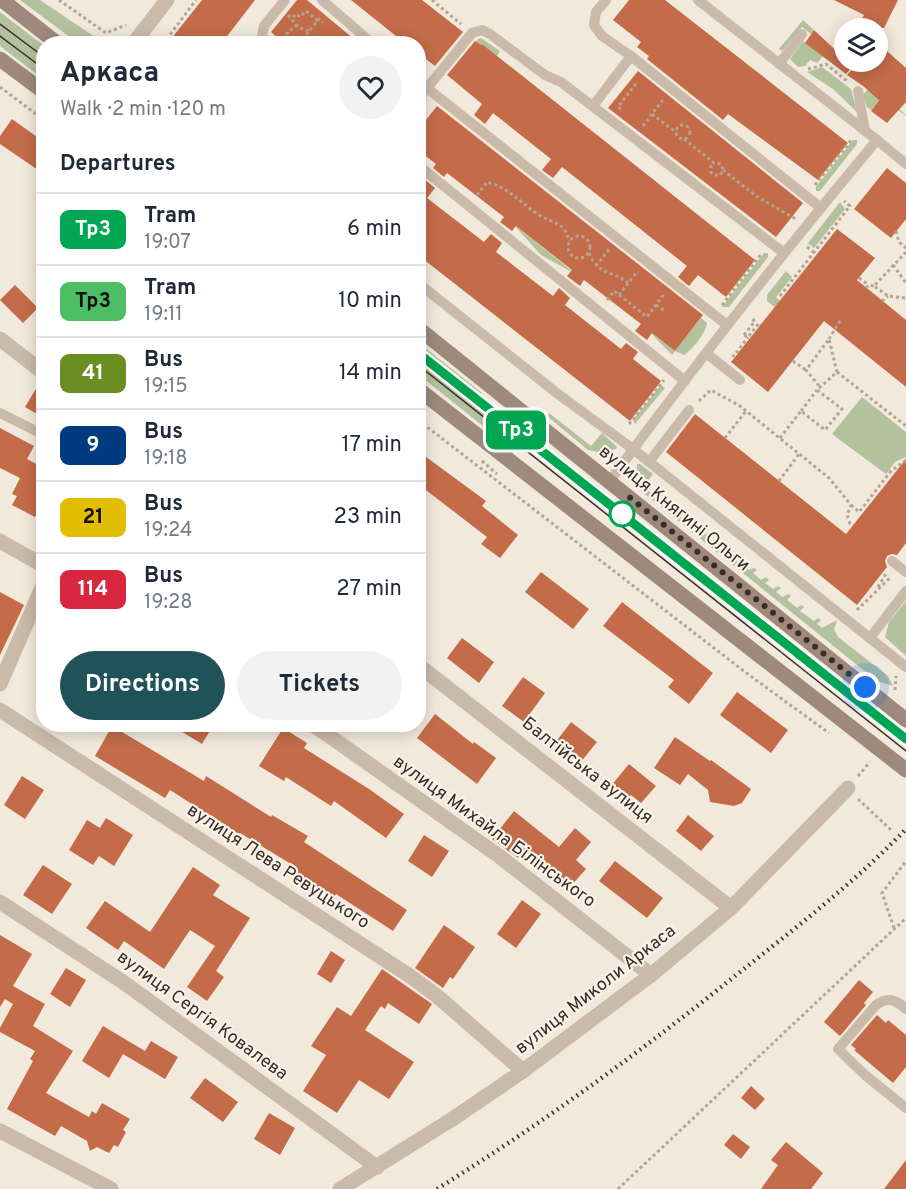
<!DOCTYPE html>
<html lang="en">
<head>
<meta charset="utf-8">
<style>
	:root { --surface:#fff; --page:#f2f2f3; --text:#1f2937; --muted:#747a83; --line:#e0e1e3; --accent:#1f5259 }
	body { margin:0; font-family:Overpass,sans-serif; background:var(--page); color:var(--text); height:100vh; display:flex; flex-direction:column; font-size:22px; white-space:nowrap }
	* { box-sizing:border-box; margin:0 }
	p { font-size:20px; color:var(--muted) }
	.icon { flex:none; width:33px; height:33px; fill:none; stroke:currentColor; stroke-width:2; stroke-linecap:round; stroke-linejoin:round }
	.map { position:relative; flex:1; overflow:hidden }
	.details { position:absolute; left:36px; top:36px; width:390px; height:696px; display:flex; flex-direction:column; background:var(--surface); border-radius:24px; box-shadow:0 3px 15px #0003 }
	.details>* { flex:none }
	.badge { padding:0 12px; border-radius:9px; font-size:21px; line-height:39px }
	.buttons { position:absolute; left:834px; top:18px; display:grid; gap:12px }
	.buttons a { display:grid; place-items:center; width:54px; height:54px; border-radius:50%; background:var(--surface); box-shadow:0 3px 15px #0003; font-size:30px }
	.you { position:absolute; width:30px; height:30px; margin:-15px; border:4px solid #fff; border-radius:50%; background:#1a73e8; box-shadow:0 0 0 9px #1a73e833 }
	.map>.badge { position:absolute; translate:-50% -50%; box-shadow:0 0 0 3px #fff }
	h2 { padding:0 24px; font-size:22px; line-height:54px }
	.round { display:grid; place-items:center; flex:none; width:63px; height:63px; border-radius:32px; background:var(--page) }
	.headline { display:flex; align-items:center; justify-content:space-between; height:102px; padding:0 24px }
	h1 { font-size:28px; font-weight:700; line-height:45px }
	.primary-button { display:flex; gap:12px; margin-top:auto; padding:12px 24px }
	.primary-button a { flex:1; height:69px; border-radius:36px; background:var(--accent); color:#fff; font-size:24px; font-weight:700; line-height:69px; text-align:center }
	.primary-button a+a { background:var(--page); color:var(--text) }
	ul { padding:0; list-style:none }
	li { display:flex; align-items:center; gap:18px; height:72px; padding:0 24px; border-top:2px solid var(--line) }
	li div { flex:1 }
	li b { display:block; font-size:22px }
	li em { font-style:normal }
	li .badge { min-width:66px; font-weight:700; text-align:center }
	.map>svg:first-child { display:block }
	.green { fill:#b4c19d }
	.building { fill:#c46c49 }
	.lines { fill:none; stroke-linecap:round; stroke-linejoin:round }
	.path { stroke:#b6a493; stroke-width:3; stroke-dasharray:3 3; stroke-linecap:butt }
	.service { stroke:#cabaa9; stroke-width:10 }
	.minor { stroke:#cabaa9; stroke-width:15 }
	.secondary { stroke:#9e897b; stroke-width:15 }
	.tram { stroke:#382e29; stroke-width:1.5 }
	.rail { stroke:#382e29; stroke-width:4.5; stroke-dasharray:1.5 4.5; stroke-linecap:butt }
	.line-casing { stroke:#fff; stroke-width:14 }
	.line { stroke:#00a651; stroke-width:9 }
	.walk { stroke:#382e29; stroke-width:6; stroke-dasharray:0 10.8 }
	.stop-dot { fill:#fff; stroke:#00a651; stroke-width:3 }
	.labels { text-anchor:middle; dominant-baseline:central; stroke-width:4.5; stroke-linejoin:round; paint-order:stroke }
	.street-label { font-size:18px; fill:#382e29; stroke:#faf3ea }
</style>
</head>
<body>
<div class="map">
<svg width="906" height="1189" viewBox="0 0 906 1189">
	<rect width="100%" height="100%" fill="#f2e9dd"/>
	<g class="green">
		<path d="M20,0H40L104,43H78Z"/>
		<path d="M0,12L43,45V79L0,46Z"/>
		<path d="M803,20L814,30L811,34L802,27L782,51L779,49Z"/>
		<path d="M481,38L500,51L497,56L482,44L469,61L463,56L478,39Z"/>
		<path d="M803,41L823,56L817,63L810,60L805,66L798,67L790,59Z"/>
		<path d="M822,67L851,89L857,112L833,89L807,72Z"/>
		<path d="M872,84L906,115V116L881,97L871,110L867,107L863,95Z"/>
		<path d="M853,140H857V144L820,191H816V187Z"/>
		<path d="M840,202L845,209L814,248L808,243Z"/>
		<path d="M512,223L577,275L541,255Z"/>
		<path d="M764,253H768V257L729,307H722Z"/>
		<path d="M786,271L792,277L776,297L780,301L775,307L767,301V295Z"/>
		<path d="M701,318L707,323C706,333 692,350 684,355L675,351L672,355L648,330L675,351Z"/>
		<path d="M419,343L482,393L478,397L519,431L511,441L508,439L504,443L419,375Z"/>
		<path d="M661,385L665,388L635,424L633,420Z"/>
		<path d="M862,397L906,432V457L895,462L886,474L832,434Z"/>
		<path d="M549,413L591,446L602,433L617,447L616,449L599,452L588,450L547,416Z"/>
		<path d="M637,464H640L653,474L643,487L671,509L676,506L679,508L674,512L682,518L686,515L690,517L685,520L693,526L697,523L700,526L696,529L704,535L709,532L712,534L707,538L726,553L731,549L733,552L729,555L738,562L743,559L746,562L742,565L749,570L754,568L757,570L753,573L761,580L766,577L769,580L765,583L773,589L778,586L781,588L776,592L783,597L788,594L791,596L787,600L797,608L801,605L804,607L800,611L814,621L818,618L821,620L817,624L822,628L837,620L834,629L838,637L888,676L893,686L877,681L641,491L636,478Z"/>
		<path d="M906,601V656L885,637L889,622Z"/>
	</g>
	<g class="building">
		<path d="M202,0H255L221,44H167Z"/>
		<path d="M297,0H307L360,44H285L271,32Z"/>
		<path d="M351,0H422L463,32L435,66L418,53V44H406Z"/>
		<path d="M629,0H665L848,143L818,180L728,114L723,120L647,59L649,56L637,47L641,42L613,20Z"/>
		<path d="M834,0H898L884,28H857L864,15Z"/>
		<path d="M814,30L844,58V62H848L853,66L846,74L805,43Z"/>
		<path d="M475,41L481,45L482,44L755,260L726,297L698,275L689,286L678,277L687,266L562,167L553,178L542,170L551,159L493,113L485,124L474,115L482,104L447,75Z"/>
		<path d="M878,43L906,68V102L887,123L871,111L879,100L863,86L847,75L859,62H878Z"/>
		<path d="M638,71L803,203L776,237L608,108Z"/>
		<path d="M437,106L703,315L675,351L652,333L647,340L635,331L641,324L584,280L580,286L567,276L572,270L516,226L512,231L500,222L504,217L447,173L444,177L433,168L436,164L418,150V130Z"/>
		<path d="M12,119L44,142V162L38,170L0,144V136Z"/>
		<path d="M887,168L906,183V219L891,238L854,209Z"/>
		<path d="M424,179L435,188L427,198L484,242L491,234L502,243L496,252L553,296L559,288L570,298L565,305L621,349L626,343L638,352L633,359L661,381L630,421L418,255V186Z"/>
		<path d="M837,229L875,258L857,280L906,320V387L824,321L768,392L731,362Z"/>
		<path d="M15,285L38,308L23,323L0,300Z"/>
		<path d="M40,382L44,383V418L25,407Z"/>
		<path d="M695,414L846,534L906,459V543L897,555L892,554L887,556L885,561L887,567L857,605L666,452Z"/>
		<path d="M0,428L34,446L27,459L44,468V502L35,517L12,505L17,496L12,494L20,478L0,468Z"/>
		<path d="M418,451L486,501L482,506L518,535L500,558L481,544L487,537L418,484Z"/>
		<path d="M541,572L589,609L573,629L525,592Z"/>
		<path d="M0,592L24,605L0,655Z"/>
		<path d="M622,602L713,673L689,704L668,687L674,680L603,626Z"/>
		<path d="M462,638L494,662L479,683L447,658Z"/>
		<path d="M523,677L545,693L524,722L502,706Z"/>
		<path d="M737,692L788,730L771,753L720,715Z"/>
		<path d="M435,714L473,744L474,742L496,758L477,784L417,738Z"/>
		<path d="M571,722L597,742L580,763L555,743Z"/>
		<path d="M169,724H214L202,744Z"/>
		<path d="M112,726L204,781L206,776L271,817L272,815L308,836L304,842L407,910L393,931L336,894L332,901L311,889L290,876L296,867L240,833L239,834L170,790L165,798L95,756Z"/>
		<path d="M283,728L307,743L304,748L369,789L404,814L386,838L334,801L331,806L286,777L284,781L259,766Z"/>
		<path d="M675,737L710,761L711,760L751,789L742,803L734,806L710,802L708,790L688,774L680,785L654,768Z"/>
		<path d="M629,764L656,786L641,803L631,795L627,800L610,787Z"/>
		<path d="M22,776L44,790L25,819L4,805Z"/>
		<path d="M514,811L559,847L575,828L591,842L576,860L586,869L570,887L525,849L518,858L492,839Z"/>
		<path d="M688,815L714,836L701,851L676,831Z"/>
		<path d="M106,818L133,835L114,866L99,856L93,865L69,850L87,820L100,828Z"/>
		<path d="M424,835L449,851L432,877L408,861Z"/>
		<path d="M615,861L663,898L647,918L599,881Z"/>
		<path d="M43,865L72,884L52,914L23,895Z"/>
		<path d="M193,867L220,885L213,895L250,918L216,971L224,977L207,1001L187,987L215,946L190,930L164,969L124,941L118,950L86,928L105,901L150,932Z"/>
		<path d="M522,900L541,914L516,948L497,934Z"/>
		<path d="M444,925L475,947L453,979L450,977L443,988L415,968Z"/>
		<path d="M0,935L32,954L13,986L45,1004L33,1026L73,1051L46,1093L89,1117L92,1111L96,1114L102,1103L130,1119L123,1130L126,1132L118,1147L114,1145L109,1153L97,1147L90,1151L87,1141L61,1126L55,1136L7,1109L33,1061L30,1059L35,1051L0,1032V1028L13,1004L5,999L0,1007Z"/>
		<path d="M331,951L345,960L331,983L317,974Z"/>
		<path d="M66,968L86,980L70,1007L50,994Z"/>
		<path d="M382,969L432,1004L419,1024L388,1003L385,1009L381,1006L365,1030L414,1062L389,1099L359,1080L337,1113L303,1091L326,1055L311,1046L337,1007L351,1016Z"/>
		<path d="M859,980L873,992L864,1003L866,1005L840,1036L824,1022Z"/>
		<path d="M877,1015L886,1023L888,1020L906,1035V1067L893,1083L854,1050L856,1049L851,1045Z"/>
		<path d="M103,1026L145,1051L151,1041L178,1057L165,1079L123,1054L109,1078L82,1061Z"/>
		<path d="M205,1078L238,1102L223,1122L190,1098Z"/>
		<path d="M751,1086L765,1099L755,1110L741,1098Z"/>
		<path d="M269,1113L295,1128L280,1155L254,1139Z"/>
		<path d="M733,1134L750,1147L741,1159L724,1145Z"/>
		<path d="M786,1142L823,1173L811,1189H761L778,1165L771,1160Z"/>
		<path d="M906,1160V1189H884Z"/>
	</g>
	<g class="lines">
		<g class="path">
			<path d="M59,0L106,33L126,25"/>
			<path d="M432,0L461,24"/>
			<path d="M288,15L298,27L309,31"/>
			<path d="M293,17L296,14L300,17L306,11L318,21"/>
			<path d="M297,25L287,33L299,43"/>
			<path d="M163,44L196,0"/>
			<path d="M299,44L319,19L323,22"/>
			<path d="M341,44L344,39L343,38"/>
			<path d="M808,69L826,64L848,82"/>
			<path d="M0,87L44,120"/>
			<path d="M663,100L652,114L677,133"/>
			<path d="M621,109L618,107L637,82"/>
			<circle cx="683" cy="132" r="7"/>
			<path d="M643,126L652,114"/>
			<path d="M684,139L714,163L721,164L723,170L720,175H714L711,172V166L714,163"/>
			<path d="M723,170L756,196L794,218L793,220"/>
			<path d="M815,185L852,139"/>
			<path d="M477,195L487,182C511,189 519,202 539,215C552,223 565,222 569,241"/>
			<path d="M896,231L899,242L906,248"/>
			<circle cx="579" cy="247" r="11"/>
			<path d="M807,247L817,255"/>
			<path d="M906,252L874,286L888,296L906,298"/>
			<path d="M589,253C599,276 612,270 628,283"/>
			<path d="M893,265L906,283"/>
			<path d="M596,266L610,248"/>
			<path d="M859,278L869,285"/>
			<path d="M866,288L869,285L874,286"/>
			<path d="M619,295L637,272L638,273"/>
			<path d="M780,296L850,206L844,201"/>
			<path d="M607,300L614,291L647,317L664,294"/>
			<path d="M882,301L888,296"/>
			<path d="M656,305L665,311"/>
			<path d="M722,305L762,253"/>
			<path d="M744,335L748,337L759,323L761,325"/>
			<path d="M744,335L755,321L750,318"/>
			<path d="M829,339L840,321"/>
			<path d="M732,355L734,356L748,337"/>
			<path d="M793,361L806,370"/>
			<path d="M837,372L906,426"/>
			<path d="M699,401L711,390L740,406L829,478L851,505L847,515L850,524"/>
			<path d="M801,411L817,390"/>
			<path d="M418,420L749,675L829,733"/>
			<path d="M629,424L664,380"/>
			<path d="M725,438L746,411"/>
			<path d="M780,438L801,411L825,430L842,409L817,390L837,372L829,339L806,370L820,387"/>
			<path d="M482,461L497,474"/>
			<path d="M779,481L799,454"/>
			<path d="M851,505L859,512L891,471L906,460"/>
			<path d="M878,587L887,572"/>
			<path d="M857,610L890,578"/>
			<path d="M895,690L896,676"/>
			<path d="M858,776L870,762"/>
			<path d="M858,799L891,830"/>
			<path d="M894,928L882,893L906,861"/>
			<path d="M618,1189L906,918"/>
		</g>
		<g class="service">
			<path d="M322,0L373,44"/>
			<path d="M606,0L596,12L594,25L602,36L631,56L821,208"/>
			<path d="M267,44L262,36L264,26L285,0"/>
			<path d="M779,64L802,34"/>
			<path d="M418,81L727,325"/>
			<path d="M858,91L865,131"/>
			<path d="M418,99L472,33L482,30L490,34L545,75L561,82L784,253"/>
			<path d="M593,106L631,56"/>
			<path d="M877,140L906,164"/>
			<path d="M418,165L685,381"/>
			<path d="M418,283L558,394L633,449L906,667"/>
			<path d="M706,353L740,380"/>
			<path d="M0,413L44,435"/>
			<path d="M649,462L689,410"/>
			<path d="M609,482C695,365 784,251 877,140L698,0"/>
			<path d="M892,561L906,572"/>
			<path d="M870,638L906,591"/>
			<path d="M906,1009C896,1000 888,996 876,1005L838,1049L865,1075L906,1108"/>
		</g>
		<g class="minor">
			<path d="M133,44L167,0"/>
			<path d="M0,339L44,373"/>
			<path d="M0,541L44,566"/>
			<path d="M418,665L731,908"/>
			<path d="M0,684L44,583"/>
			<path d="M0,710L410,976L437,996L523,1071"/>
			<path d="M311,724L328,735L499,856L651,975"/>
			<path d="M0,902L123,982L377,1167"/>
			<path d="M0,1131L111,1189"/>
			<path d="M340,1189L451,1120L523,1071L651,975L731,908L848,788"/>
		</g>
		<g class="secondary">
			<path d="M2,0L58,44"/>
			<path d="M0,59L44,92"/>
			<path d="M418,328L906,720"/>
			<path d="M418,389L906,770"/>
		</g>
		<g class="tram">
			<path d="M0,24L44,57"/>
			<path d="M0,36L44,69"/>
			<path d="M418,353L906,739"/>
			<path d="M418,365L906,751"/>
		</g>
		<path class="rail" d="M437,1189C543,1123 643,1050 740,972C797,927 856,881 906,829"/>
	</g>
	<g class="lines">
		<defs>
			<path id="line" d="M418,353L906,739"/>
		</defs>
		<use href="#line" class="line-casing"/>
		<use href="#line" class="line"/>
		<path class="walk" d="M622,514L628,496L865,687"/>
	</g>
	<circle class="stop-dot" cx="622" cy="514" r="12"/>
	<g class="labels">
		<g class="street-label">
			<text transform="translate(674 509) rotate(39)">вулиця Княгині Ольги</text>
			<text transform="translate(587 771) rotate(38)">Балтійська вулиця</text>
			<text transform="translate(494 832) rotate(36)">вулиця Михайла Білінського</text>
			<text transform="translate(278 867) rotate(33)">вулиця Лева Ревуцького</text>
			<text transform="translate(596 990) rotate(-38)">вулиця Миколи Аркаса</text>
			<text transform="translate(202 1016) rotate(36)">вулиця Сергія Ковалева</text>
		</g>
	</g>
</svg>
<div class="buttons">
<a><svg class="icon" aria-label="layers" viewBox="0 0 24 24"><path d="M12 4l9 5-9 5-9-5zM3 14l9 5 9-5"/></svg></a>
</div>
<div class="you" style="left:865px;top:687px"></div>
<b class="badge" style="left:516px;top:430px;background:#00a651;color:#fff">Тр3</b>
<section class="details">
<div class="headline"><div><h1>Аркаса</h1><p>Walk · 2 min · 120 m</p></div><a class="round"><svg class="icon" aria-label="heart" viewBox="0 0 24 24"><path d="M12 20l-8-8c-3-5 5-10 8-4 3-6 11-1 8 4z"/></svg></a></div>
<h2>Departures</h2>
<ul>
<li><span class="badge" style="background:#00a651;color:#fff">Тр3</span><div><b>Tram</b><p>19:07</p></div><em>6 min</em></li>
<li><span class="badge" style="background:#4dbe63;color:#111">Тр3</span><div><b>Tram</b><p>19:11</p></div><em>10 min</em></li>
<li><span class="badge" style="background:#6b8e23;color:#fff">41</span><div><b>Bus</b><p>19:15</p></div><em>14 min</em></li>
<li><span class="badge" style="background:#003b80;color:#fff">9</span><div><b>Bus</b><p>19:18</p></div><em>17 min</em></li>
<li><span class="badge" style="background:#e3bd00;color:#111">21</span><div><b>Bus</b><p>19:24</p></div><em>23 min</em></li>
<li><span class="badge" style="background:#d7263d;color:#fff">114</span><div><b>Bus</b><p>19:28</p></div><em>27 min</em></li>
</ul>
<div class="primary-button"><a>Directions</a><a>Tickets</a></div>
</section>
</div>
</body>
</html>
